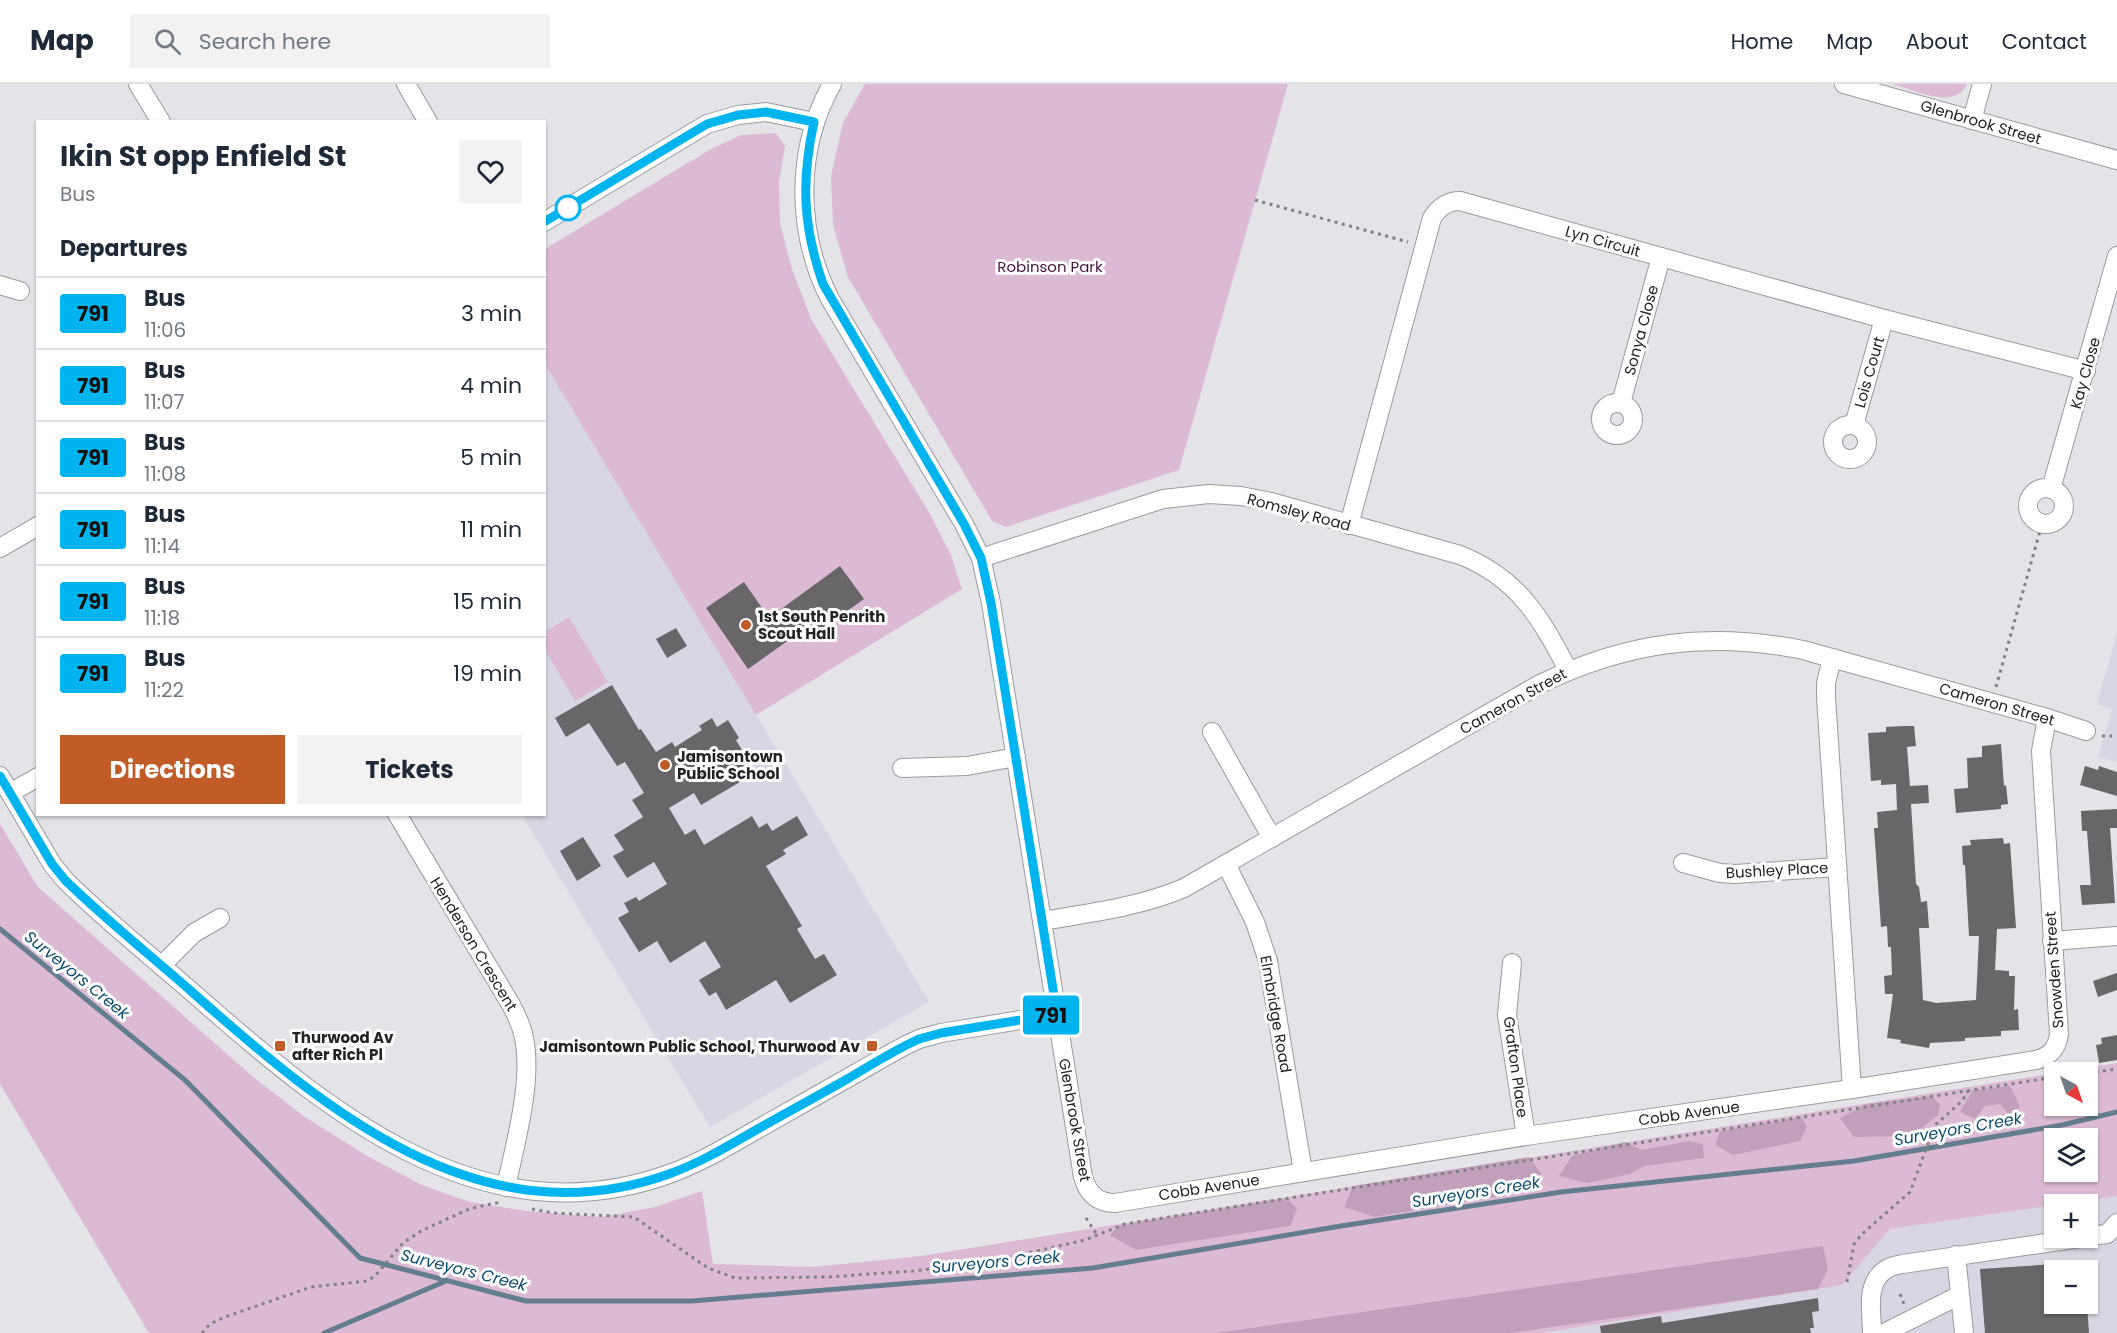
<!DOCTYPE html>
<html lang="en">
<head>
<meta charset="utf-8">
<style>
	:root { --surface:#fff; --page:#f2f2f3; --text:#1f2937; --muted:#747a83; --line:#e0e1e3; --accent:#c15c29 }
	body { margin:0; font-family:Poppins,sans-serif; background:var(--page); color:var(--text); height:100vh; display:flex; flex-direction:column; font-size:22px; white-space:nowrap }
	* { box-sizing:border-box; margin:0 }
	p { font-size:20px; color:var(--muted) }
	.icon { flex:none; width:33px; height:33px; fill:none; stroke:currentColor; stroke-width:2; stroke-linecap:round; stroke-linejoin:round }
	.map { position:relative; flex:1; overflow:hidden }
	.drawer { position:absolute; left:36px; top:36px; width:510px; height:696px; display:flex; flex-direction:column; background:var(--surface); border-radius:0px; box-shadow:0 2px 4px #0004 }
	.drawer>* { flex:none }
	.badge { padding:0 12px; border-radius:4px; font-size:21px; line-height:39px }
	.needle { width:39px; rotate:140deg }
	.controls { position:absolute; left:2044px; top:978px; display:grid; gap:12px }
	.controls a { display:grid; place-items:center; width:54px; height:54px; border-radius:0px; background:var(--surface); box-shadow:0 2px 4px #0004; font-size:30px }
	.map>.badge { position:absolute; translate:-50% -50%; box-shadow:0 0 0 3px #fff }
	h2 { padding:0 24px; font-size:22px; line-height:54px }
	.round { display:grid; place-items:center; flex:none; width:63px; height:63px; border-radius:0px; background:var(--page) }
	.headline { display:flex; align-items:center; justify-content:space-between; height:102px; padding:0 24px }
	h1 { font-size:28px; font-weight:700; line-height:45px }
	.cta { display:flex; gap:12px; margin-top:auto; padding:12px 24px }
	.cta a { flex:1; height:69px; border-radius:0px; background:var(--accent); color:#fff; font-size:24px; font-weight:700; line-height:69px; text-align:center }
	.cta a+a { background:var(--page); color:var(--text) }
	ul { padding:0; list-style:none }
	li { display:flex; align-items:center; gap:18px; height:72px; padding:0 24px; border-top:2px solid var(--line) }
	li div { flex:1 }
	li b { display:block; font-size:22px }
	li em { font-style:normal }
	li .badge { min-width:66px; font-weight:700; text-align:center }
	header { display:flex; align-items:center; gap:36px; box-sizing:border-box; height:84px; padding:0 30px; background:var(--surface); border-bottom:2px solid var(--line) }
	header strong { font-size:28px }
	nav { display:flex; gap:33px; margin-inline-start:auto; font-size:21px }
	.search { width:420px; height:54px; background:var(--page); display:flex; align-items:center; gap:15px; box-sizing:border-box; padding:0 21px; border-radius:0px; color:var(--muted); font-size:22px }
	.map>svg:first-child { display:block }
	.built { fill:#d7d6e2; fill-rule:evenodd }
	.green { fill:#dcbad4; fill-rule:evenodd }
	.forest { fill:#c29fba }
	.lines { fill:none; stroke-linecap:round; stroke-linejoin:round }
	.stream { stroke:#657d90; stroke-width:5 }
	.building { fill:#686669 }
	.minor-casing { stroke:#9b9b9f; stroke-width:20 }
	.path { stroke:#818184; stroke-width:3; stroke-dasharray:3 4.5; stroke-linecap:butt }
	.minor { stroke:#fff; stroke-width:18 }
	.line-casing { stroke:#fff; stroke-width:14 }
	.line { stroke:#00b5ef; stroke-width:9 }
	.stop-dot { fill:#fff; stroke:#00b5ef; stroke-width:3 }
	.poi-dot { fill:#c15c29; stroke:#fff; stroke-width:2 }
	.labels { text-anchor:middle; dominant-baseline:central; stroke-width:6; stroke-linejoin:round; paint-order:stroke }
	.street-label { font-size:15px; fill:#232325; stroke:#fff }
	.park-label { font-size:15px; fill:#41163a; stroke:#fff }
	.poi-label { font-size:15px; font-weight:bold; fill:#232325; stroke:#fff; text-anchor:start }
	.water-label { font-size:16px; font-style:italic; fill:#0c4c6f; stroke:#fff }
</style>
</head>
<body>
<header>
<strong>Map</strong>
<div class="search"><svg class="icon" aria-label="search" viewBox="0 0 24 24"><circle cx="10" cy="10" r="6"/><path d="M15 15l6 6"/></svg>Search here</div>
<nav><a>Home</a><a>Map</a><a>About</a><a>Contact</a></nav>
</header>
<div class="map">
<svg width="2117" height="1249" viewBox="0 0 2117 1249">
	<rect width="100%" height="100%" fill="#e3e3e8"/>
	<g class="built">
		<path d="M545,280L929,918L710,1043L522,731L544,730Z"/>
		<path d="M2117,549V678L2098,673L2112,625L2097,620Z"/>
		<path d="M2117,1112V1249H1541L1842,1201L1890,1145L2055,1121V1154H2088V1120H2058ZM2055,1186H2088V1220H2055Z"/>
	</g>
	<g class="green">
		<path d="M865,0H1288L1179,386L1006,443L992,437L848,193L833,141L831,92L843,39Z"/>
		<path d="M1893,0H1967C1955,27 1915,6 1893,0Z"/>
		<path d="M776,49L785,62L779,98L780,139L792,185L811,235L930,430L951,471L962,505L756,631L545,280V165L711,65L741,51Z"/>
		<path d="M569,533L608,598L575,617L545,566V548Z"/>
		<path d="M0,740L38,803L253,993L305,1033L369,1073L422,1101L470,1118L527,1127L601,1133L655,1123L702,1107L713,1180L813,1183L921,1172L2055,989V1022H2088V988H2058L2117,979V1112L1890,1145L1842,1201L1541,1249H149L0,1000ZM2055,1054H2088V1088H2055Z"/>
	</g>
	<g class="forest">
		<path d="M2010,1002L2020,1022L2011,1033L2000,1020L1985,1022L1975,1035L1960,1028L1973,1006Z"/>
		<path d="M1932,1012L1940,1021L1938,1031L1911,1052L1854,1053L1840,1034L1867,1020Z"/>
		<path d="M1801,1033L1807,1043L1800,1057L1733,1071L1715,1061L1720,1047Z"/>
		<path d="M1689,1057L1703,1060L1704,1074L1644,1082L1630,1090L1587,1099L1559,1092L1572,1072L1625,1058L1642,1066Z"/>
		<path d="M1529,1073L1541,1089L1535,1106L1375,1133L1344,1123L1353,1102Z"/>
		<path d="M1287,1114L1297,1125L1290,1142L1136,1166L1110,1151L1118,1142Z"/>
		<path d="M1823,1162L1828,1185L1818,1205L1510,1249H1216Z"/>
	</g>
	<g class="lines">
		<g class="stream">
			<path d="M0,845L185,996L360,1174L526,1217H692L1093,1184L1341,1142L1561,1108L1854,1077L2062,1041L2117,1028"/>
			<path d="M324,1249L446,1197"/>
		</g>
	</g>
	<g class="building">
		<path d="M840,482L864,515L812,552L806,544L748,585L706,524L744,498L769,534Z"/>
		<path d="M676,544L687,562L667,574L656,555Z"/>
		<path d="M612,601L639,646L641,645L656,668L672,658L675,663L702,646L699,642L712,634L717,643L728,636L739,654L736,656L749,678L734,688L740,698L701,721L694,709L669,724L685,751L695,745L704,761L752,732L759,744L767,739L772,747L797,732L808,751L783,766L786,770L766,782L802,842L797,845L815,875L824,870L837,891L790,919L776,896L726,926L716,908L709,912L699,896L721,883L705,857L670,879L657,857L639,868L618,834L629,828L624,819L636,813L639,817L667,800L654,778L627,794L613,772L624,766L614,751L643,733L632,716L644,709L625,678L617,682L589,639L566,653L555,634Z"/>
		<path d="M1904,642H1914L1916,662L1907,663L1910,702L1928,701L1929,719L1911,720L1916,800L1919,803L1921,818L1927,817L1929,844H1919L1923,916L1936,919L1976,916L1979,852H1969L1965,781H1963L1962,762L1971,761L1970,756L2003,754L2004,760L2010,759L2016,844L1997,845L1995,886L2009,887V892H2015L2014,926L2018,925L2019,946L2001,947V952L1965,954V957L1930,959L1929,964L1900,959L1901,956L1887,954L1893,910H1885L1884,892L1892,891L1891,863H1888L1887,842L1881,843L1874,744H1878L1877,728L1897,726L1896,700L1881,701V696L1871,697L1868,649L1886,648V643Z"/>
		<path d="M2001,660L2004,702L2006,701L2008,720L2001,721V725L1956,729L1954,705L1968,704L1967,674L1982,673V662Z"/>
		<path d="M2085,682L2098,686L2099,682L2117,688V712L2080,701Z"/>
		<path d="M2117,725V744H2110L2115,819L2082,821L2080,801H2091L2087,747H2082L2081,727Z"/>
		<path d="M583,753L601,782L577,797L560,767Z"/>
		<path d="M2117,889V906L2098,913L2093,897Z"/>
		<path d="M2117,951V976L2099,979L2096,961L2102,960L2101,954Z"/>
		<path d="M2055,1180V1220H2087L2089,1249H1985L1980,1185Z"/>
		<path d="M1818,1214L1819,1227L1812,1228L1814,1244H1810L1811,1249H1601L1600,1242L1661,1232L1662,1239Z"/>
	</g>
	<g class="lines">
		<defs>
			<g id="minor">
				<path d="M138,0L161,38"/>
				<path d="M406,0L428,38"/>
				<path d="M832,0C795,66 796,148 830,215L964,440L981,474L991,519L1083,1093C1088,1110 1098,1119 1115,1119L1526,1052L1852,1005L1826,613V599L1832,574"/>
				<path d="M1844,0L2117,76"/>
				<path d="M1972,36L1982,0"/>
				<path d="M544,138L707,40L738,31L766,28L814,38"/>
				<path d="M0,201L20,207"/>
				<circle cx="1617" cy="335" r="16"/>
				<path d="M1621,319L1661,173"/>
				<circle cx="1850" cy="358" r="17"/>
				<path d="M1854,341L1884,235"/>
				<circle cx="2046" cy="422" r="18"/>
				<path d="M2051,405L2117,172"/>
				<path d="M1349,441L1432,134C1439,123 1447,117 1460,117L1884,235L2086,287"/>
				<path d="M0,464L38,442"/>
				<path d="M981,474L1163,415L1209,410L1241,412L1271,418L1460,471C1518,494 1541,534 1568,586"/>
				<path d="M1212,648L1272,754"/>
				<path d="M902,684L967,682L1016,673"/>
				<path d="M0,692L52,780L65,796C105,836 150,871 192,908C325,1025 480,1158 669,1090C697,1080 723,1065 749,1050C784,1030 818,1011 853,991C875,979 896,965 919,955L941,949L1057,930"/>
				<path d="M10,709L38,693"/>
				<path d="M397,730L510,919C516,930 522,942 524,954C533,998 515,1060 506,1103"/>
				<path d="M1683,779L1720,789L1735,790L1837,783"/>
				<path d="M1226,780L1255,838L1268,877L1303,1088"/>
				<path d="M1042,837C1090,829 1139,823 1184,804L1540,600C1627,558 1707,547 1803,566L2047,634L2086,647"/>
				<path d="M2052,857L2117,852"/>
				<path d="M1512,879L1507,931L1526,1052"/>
				<path d="M162,881L194,849L220,834"/>
				<path d="M1852,1005L2036,976C2051,972 2057,964 2059,950L2041,667L2047,634"/>
				<path d="M2088,1152L2107,1150L2117,1139"/>
				<path d="M1956,1171L1964,1249"/>
				<path d="M1872,1249C1872,1228 1865,1200 1885,1186C1890,1182 1897,1181 1903,1180L2080,1154"/>
				<path d="M1884,1249L1960,1211"/>
			</g>
		</defs>
		<use href="#minor" class="minor-casing"/>
		<g class="path">
			<path d="M1255,116L1408,158"/>
			<path d="M1996,603L2040,447"/>
			<path d="M2102,652H2112"/>
			<path d="M2088,989L2117,985"/>
			<path d="M532,1125L553,1129L634,1133L708,1184L735,1194L828,1193L913,1187L988,1178L1085,1156L1125,1140L2055,993"/>
			<path d="M1086,1134L1097,1151"/>
			<path d="M1847,1198L1854,1160L1862,1150L1910,1108L1935,1041L1962,1017L1968,1007"/>
			<path d="M1900,1210L1904,1220"/>
			<path d="M202,1249L210,1240L225,1233L311,1203L367,1197L375,1192L403,1159L421,1147L469,1125L495,1119H499"/>
		</g>
		<use href="#minor" class="minor"/>
	</g>
	<g class="lines">
		<defs>
			<path id="line" d="M0,692L52,780L65,796C105,835 150,871 192,908C324,1025 480,1158 669,1090C697,1080 723,1065 749,1050C782,1031 816,1013 849,994C872,980 895,966 919,955L941,949L1057,930L991,519L981,474L964,440L823,200C803,143 801,97 814,38L766,28L738,31L707,40L544,138"/>
		</defs>
		<use href="#line" class="line-casing"/>
		<use href="#line" class="line"/>
	</g>
	<circle class="stop-dot" cx="568" cy="124" r="12"/>
	<g class="poi-dot">
		<circle cx="746" cy="541" r="6"/>
		<circle cx="665" cy="681" r="6"/>
		<rect x="274" y="956" width="12" height="12" rx="3"/>
		<rect x="866" y="956" width="12" height="12" rx="3"/>
	</g>
	<g class="labels">
		<g class="street-label">
			<text transform="translate(1981 38) rotate(16)">Glenbrook Street</text>
			<text transform="translate(1603 157) rotate(16)">Lyn Circuit</text>
			<text transform="translate(1641 246) rotate(-75)">Sonya Close</text>
			<text transform="translate(1869 288) rotate(-74)">Lois Court</text>
			<text transform="translate(2085 289) rotate(-74)">Kay Close</text>
			<text transform="translate(1299 428) rotate(15)">Romsley Road</text>
			<text transform="translate(1513 617) rotate(-29)">Cameron Street</text>
			<text transform="translate(1997 620) rotate(16)">Cameron Street</text>
			<text transform="translate(1777 786) rotate(-3)">Bushley Place</text>
			<text transform="translate(474 860) rotate(59)">Henderson Crescent</text>
			<text transform="translate(2054 886) rotate(-94)">Snowden Street</text>
			<text transform="translate(1276 930) rotate(80)">Elmbridge Road</text>
			<text transform="translate(1516 983) rotate(82)">Grafton Place</text>
			<text transform="translate(1689 1029) rotate(-8)">Cobb Avenue</text>
			<text transform="translate(1075 1036) rotate(80)">Glenbrook Street</text>
			<text transform="translate(1209 1103) rotate(-9)">Cobb Avenue</text>
		</g>
		<g class="park-label">
			<text x="1050" y="182">Robinson Park</text>
		</g>
		<g class="poi-label">
			<text x="758" y="532">1st South Penrith<tspan x="758" dy="17">Scout Hall</tspan></text>
			<text x="677" y="672">Jamisontown<tspan x="677" dy="17">Public School</tspan></text>
			<text x="292" y="953">Thurwood Av<tspan x="292" dy="17">after Rich Pl</tspan></text>
			<text x="860" y="962" text-anchor="end">Jamisontown Public School, Thurwood Av</text>
		</g>
		<g class="water-label">
			<text transform="translate(77 891) rotate(39)">Surveyors Creek</text>
			<text transform="translate(1958 1045) rotate(-10)">Surveyors Creek</text>
			<text transform="translate(1476 1108) rotate(-9)">Surveyors Creek</text>
			<text transform="translate(996 1178) rotate(-5)">Surveyors Creek</text>
			<text transform="translate(464 1186) rotate(14)">Surveyors Creek</text>
		</g>
	</g>
</svg>
<div class="controls">
<a><svg class="needle" viewBox="-14 -14 28 28"><path d="M0-13l5 13h-10z" fill="#e53935"/><path d="M0 13l5-13h-10z" fill="#747a83"/></svg></a>
<a><svg class="icon" aria-label="layers" viewBox="0 0 24 24"><path d="M12 4l9 5-9 5-9-5zM3 14l9 5 9-5"/></svg></a>
<a>+</a>
<a>−</a>
</div>
<b class="badge" style="left:1051px;top:931px;background:#00b5ef;color:#111">791</b>
<section class="drawer">
<div class="headline"><div><h1>Ikin St opp Enfield St</h1><p>Bus</p></div><a class="round"><svg class="icon" aria-label="heart" viewBox="0 0 24 24"><path d="M12 20l-8-8c-3-5 5-10 8-4 3-6 11-1 8 4z"/></svg></a></div>
<h2>Departures</h2>
<ul>
<li><span class="badge" style="background:#00b5ef;color:#111">791</span><div><b>Bus</b><p>11:06</p></div><em>3 min</em></li>
<li><span class="badge" style="background:#00b5ef;color:#111">791</span><div><b>Bus</b><p>11:07</p></div><em>4 min</em></li>
<li><span class="badge" style="background:#00b5ef;color:#111">791</span><div><b>Bus</b><p>11:08</p></div><em>5 min</em></li>
<li><span class="badge" style="background:#00b5ef;color:#111">791</span><div><b>Bus</b><p>11:14</p></div><em>11 min</em></li>
<li><span class="badge" style="background:#00b5ef;color:#111">791</span><div><b>Bus</b><p>11:18</p></div><em>15 min</em></li>
<li><span class="badge" style="background:#00b5ef;color:#111">791</span><div><b>Bus</b><p>11:22</p></div><em>19 min</em></li>
</ul>
<div class="cta"><a>Directions</a><a>Tickets</a></div>
</section>
</div>
</body>
</html>
